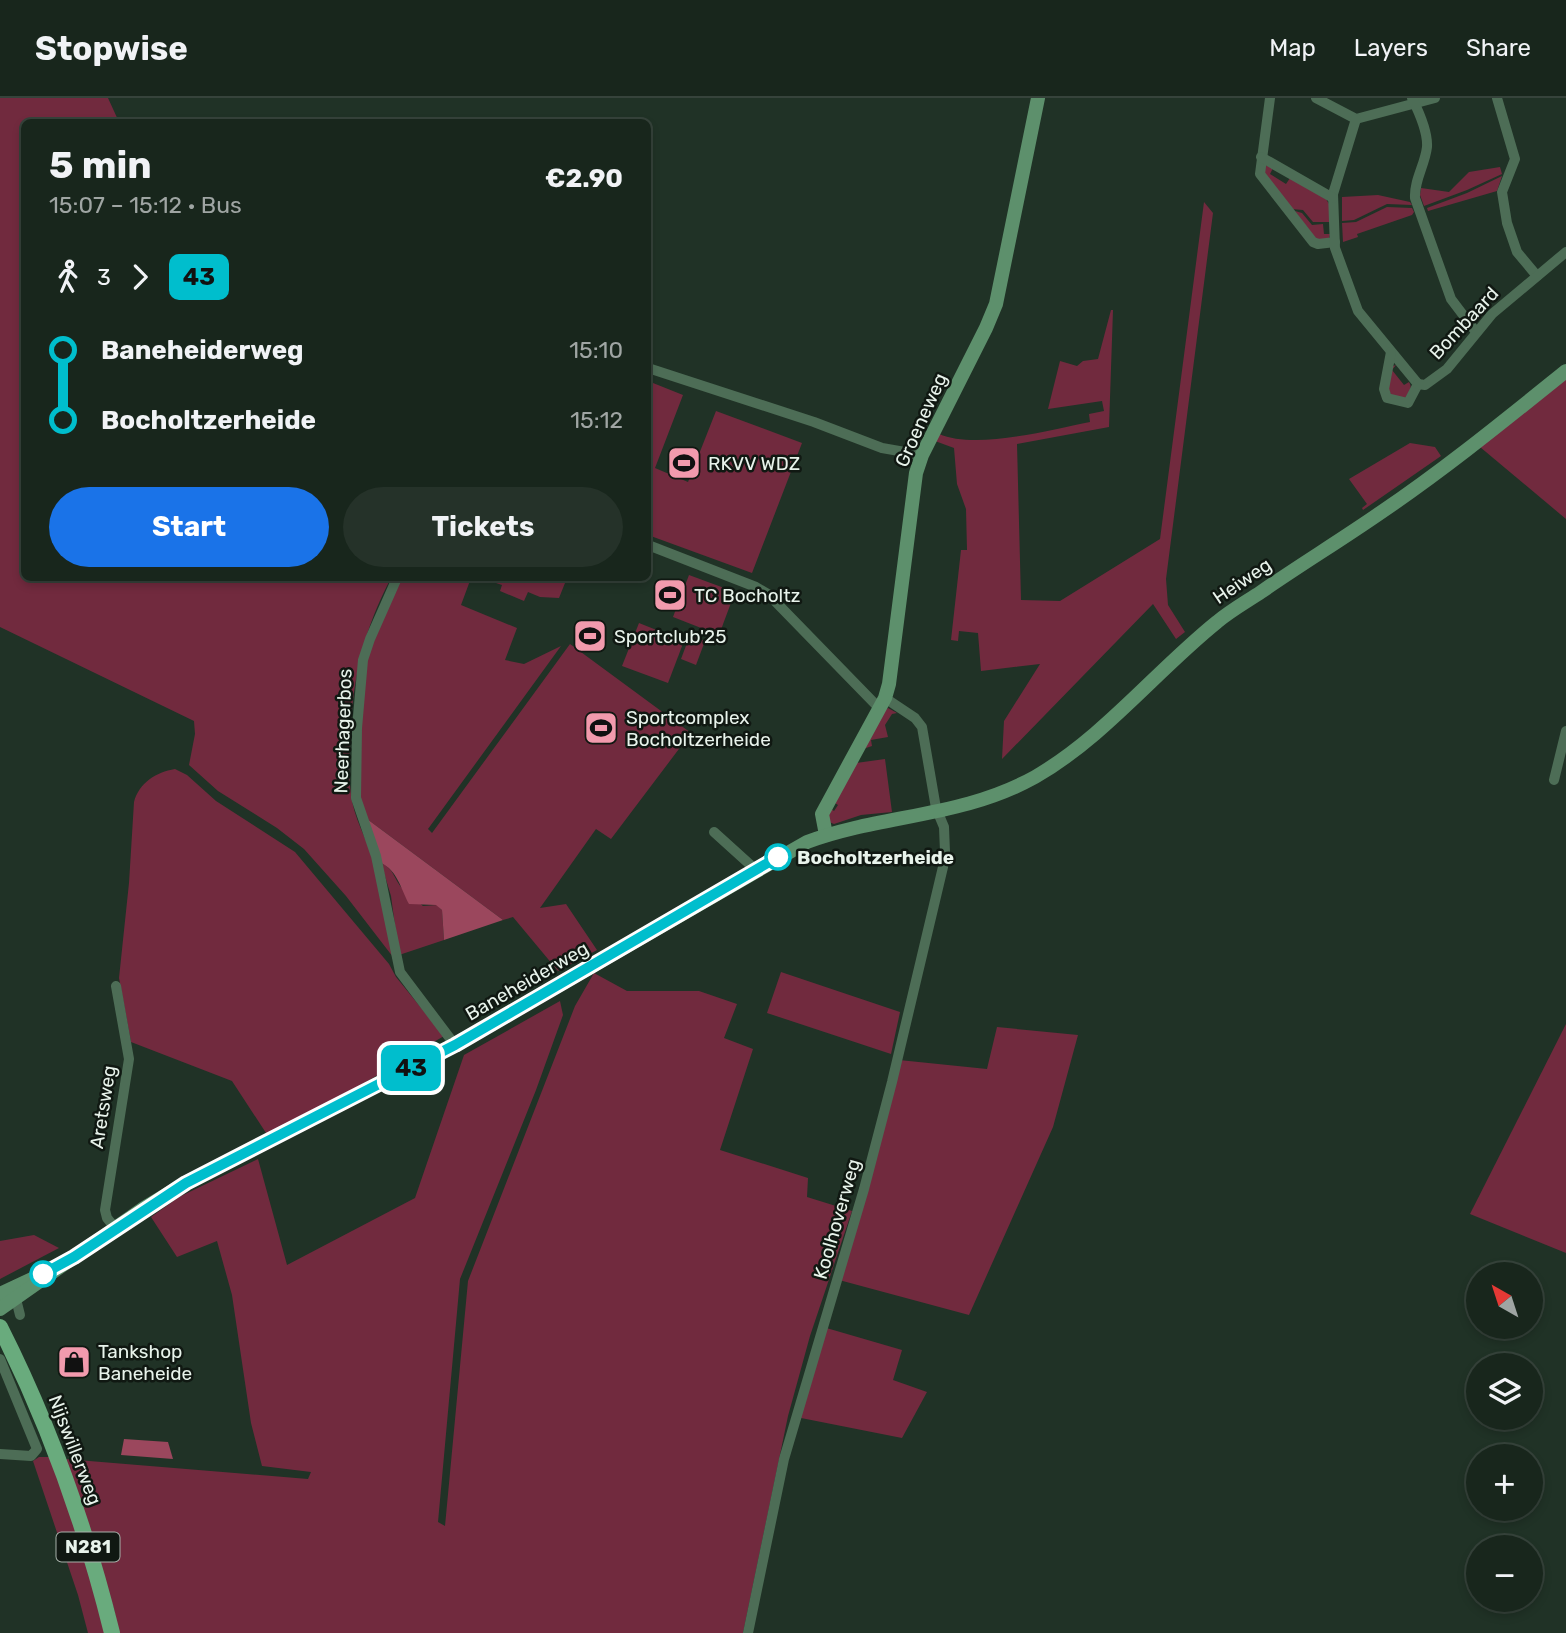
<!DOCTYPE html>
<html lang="en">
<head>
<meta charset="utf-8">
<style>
	:root { --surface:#18261c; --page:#253229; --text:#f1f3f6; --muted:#9fa5a3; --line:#36433b; --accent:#1a73e8 }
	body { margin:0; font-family:Rubik,sans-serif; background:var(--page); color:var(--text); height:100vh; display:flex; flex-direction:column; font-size:26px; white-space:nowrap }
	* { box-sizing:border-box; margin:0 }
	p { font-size:23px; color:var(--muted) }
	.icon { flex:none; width:38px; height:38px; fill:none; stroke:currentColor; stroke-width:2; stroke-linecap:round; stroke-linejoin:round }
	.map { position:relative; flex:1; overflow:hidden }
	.details { position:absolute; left:21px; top:21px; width:630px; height:462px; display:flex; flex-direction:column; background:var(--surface); border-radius:10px; box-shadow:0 4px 10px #0003,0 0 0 2px var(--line) }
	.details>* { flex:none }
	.badge { padding:0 14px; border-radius:10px; font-size:24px; line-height:46px }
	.needle { width:46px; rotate:321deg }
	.controls { position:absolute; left:1466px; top:1164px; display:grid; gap:14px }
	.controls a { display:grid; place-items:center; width:77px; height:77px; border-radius:50%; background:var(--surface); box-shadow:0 4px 10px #0003,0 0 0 2px var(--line); font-size:35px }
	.map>.badge { position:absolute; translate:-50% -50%; box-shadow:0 0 0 4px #fff }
	.legs { display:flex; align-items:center; gap:10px; height:77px; padding:0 28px; font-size:23px }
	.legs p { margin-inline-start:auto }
	.headline { display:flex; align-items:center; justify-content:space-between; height:119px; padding:0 28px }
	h1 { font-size:38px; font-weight:700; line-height:52px }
	.button { display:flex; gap:14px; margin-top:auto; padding:14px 28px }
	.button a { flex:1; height:80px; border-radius:42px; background:var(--accent); color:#fff; font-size:28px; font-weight:700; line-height:80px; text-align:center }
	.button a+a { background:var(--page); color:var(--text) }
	ul { padding:0 28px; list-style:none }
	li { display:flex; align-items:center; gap:24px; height:70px; font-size:26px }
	li i { display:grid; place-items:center; width:10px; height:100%; margin:0 9px; background:currentColor }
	li i::after { content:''; width:18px; height:18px; margin:-9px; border:5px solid; border-radius:50%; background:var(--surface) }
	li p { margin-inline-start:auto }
	li:first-child i { background:linear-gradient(#0000 50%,currentColor 0) }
	li:last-child i { background:linear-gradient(currentColor 50%,#0000 0) }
	header { display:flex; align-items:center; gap:42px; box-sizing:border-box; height:98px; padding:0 35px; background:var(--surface); border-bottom:2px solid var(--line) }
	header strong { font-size:33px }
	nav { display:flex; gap:38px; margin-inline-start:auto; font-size:24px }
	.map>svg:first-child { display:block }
	.green { fill:#712a3e }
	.forest { fill:#9b475d }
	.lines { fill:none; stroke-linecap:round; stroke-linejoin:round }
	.street { stroke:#4d6d56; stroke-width:10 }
	.secondary { stroke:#5d906c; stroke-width:14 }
	.primary { stroke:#69ab7d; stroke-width:16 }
	.line-1-casing { stroke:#fff; stroke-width:16 }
	.line-1 { stroke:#00becd; stroke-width:10 }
	.stop-1-dot { fill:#fff; stroke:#00becd; stroke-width:3.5 }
	.labels { text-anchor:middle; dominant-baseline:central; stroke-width:5; stroke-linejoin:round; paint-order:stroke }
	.shield { fill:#101812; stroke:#a7b1aa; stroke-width:2 }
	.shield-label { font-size:18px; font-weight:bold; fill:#e8f3eb }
	.street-label { font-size:19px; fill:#e8f3eb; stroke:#101812 }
	.poi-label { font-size:19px; fill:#e8f3eb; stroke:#101812; text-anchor:start }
	.stop-label { font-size:19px; font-weight:bold; fill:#e8f3eb; stroke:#101812; text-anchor:start }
</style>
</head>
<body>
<header>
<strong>Stopwise</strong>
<nav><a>Map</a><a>Layers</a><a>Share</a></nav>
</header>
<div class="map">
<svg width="1566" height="1535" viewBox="0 0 1566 1535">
	<rect width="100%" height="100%" fill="#203226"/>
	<g class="green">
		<path d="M0,0H108L119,24H24V480H391C364,531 354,576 350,634C349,657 348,680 352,703C357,728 371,750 379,774C387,800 388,831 393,859L346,798L304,751L277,730L218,693L189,667L195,636L194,623L0,529Z"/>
		<path d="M1265,67L1273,70L1270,76L1286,86L1290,80L1326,101L1329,106L1330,124H1313L1303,112L1291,111L1264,75Z"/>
		<path d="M1500,69L1502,76L1467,92L1424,108L1420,97L1421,90L1449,94L1469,74Z"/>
		<path d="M1502,78L1497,93L1428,113L1427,110L1467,95Z"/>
		<path d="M1378,97L1410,104L1412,107L1387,106L1354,122L1342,123V99Z"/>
		<path d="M1204,104L1213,115L1166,481L1168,507L1185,534L1176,541L1153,506L1002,661L1004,623L1040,566L981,573L978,535L959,533L958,543L951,542L961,452H967L966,411L957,386L954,350L935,343L939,336C976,352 1050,332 1090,324L1089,316L1104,313L1102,303L1048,311L1060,263L1077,268L1083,263L1098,261L1111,212H1113L1109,329L1017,346L1021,502L1060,503L1160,441Z"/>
		<path d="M1387,109L1412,110L1414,114L1412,117L1357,136L1358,139L1343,144L1342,125L1356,124Z"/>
		<path d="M1295,113L1302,115L1312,127L1323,126L1324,136H1330L1329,141H1315Z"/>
		<path d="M1396,267L1392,272L1404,287L1409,284C1413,290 1409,295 1405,300L1392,299L1388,290L1393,268Z"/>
		<path d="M1566,279V421L1480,349Z"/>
		<path d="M648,283L683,297L655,370L688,384L716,313L802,345L752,475L648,437Z"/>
		<path d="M1410,345L1435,349L1441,358L1363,412L1362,410L1367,406L1349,381Z"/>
		<path d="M689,477L735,494L719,537L673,519Z"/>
		<path d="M399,480H471L461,507L517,530L505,562L524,566L561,548L428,731L432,735L570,546L691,635L611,741L596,731L540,810L566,806L597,852L558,873L513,819L503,822L363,718L358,700L364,567Z"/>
		<path d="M481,480H567L559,500L540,499L528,494L524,503L500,493L502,487Z"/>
		<path d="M639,525L684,543L668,585L622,568Z"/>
		<path d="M690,537L705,543L696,567L681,561Z"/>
		<path d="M888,610L897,615L892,616L885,627L888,639L871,642L872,648L863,651L885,612Z"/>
		<path d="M885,661L892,714L861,717L834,726L829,724L826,719L830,710L834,713L838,707L835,705L856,665Z"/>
		<path d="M175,671L187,677L216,703L295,754L389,866L396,879L444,938L313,1015L268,1038L232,983L131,944L119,880L129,785L134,704C139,685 156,674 175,671Z"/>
		<path d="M381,765C395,771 394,783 404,792C409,798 417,803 423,808L437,807L442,812L444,842L399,857L391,798Z"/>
		<path d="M781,874L900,914L891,956L767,915Z"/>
		<path d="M594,875L627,893H699L737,906L724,940L753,951L720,1052L808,1080L807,1099L852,1113L810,1238L788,1318L743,1535H119L114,1511L65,1361L308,1381L311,1374L262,1368L251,1325L232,1197L217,1143L177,1159L151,1119L179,1099L258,1061L287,1167L415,1100L464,957L560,903L563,917L536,992L460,1181L438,1424L445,1428L468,1183L575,908Z"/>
		<path d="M1566,926V1155L1470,1116Z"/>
		<path d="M997,929L1078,937L1053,1029L969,1217L839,1182L899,962L987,971Z"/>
		<path d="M34,1137L59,1150L0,1181V1143Z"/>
		<path d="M823,1229L902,1252L893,1282L927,1294L902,1340L796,1319Z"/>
		<path d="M39,1359H50L74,1420L107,1535H88L78,1497L33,1363Z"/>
	</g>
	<g class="forest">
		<path d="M363,718L503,822L444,842L442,812L436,807L409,806C401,791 397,772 381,765Z"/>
		<path d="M124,1341L168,1344L173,1361L121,1357Z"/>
	</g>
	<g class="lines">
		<g class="street">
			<path d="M1270,0L1260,76L1313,144L1318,146L1335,144"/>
			<path d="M1316,0L1356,21L1435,0"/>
			<path d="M1412,0C1419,14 1428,34 1427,49C1425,67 1414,82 1415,100L1451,201L1476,234"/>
			<path d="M1497,0L1515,61L1502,94L1507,125L1517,154L1537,178"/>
			<path d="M1356,21L1333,96L1335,150L1358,213L1418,286"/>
			<path d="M1261,59L1333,100"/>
			<path d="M1391,254L1384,291L1387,300L1408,305L1418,286"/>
			<path d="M648,270L814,324L882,350L922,357"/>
			<path d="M1418,286L1425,287L1447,271L1492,216L1566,154"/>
			<path d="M648,447L756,489L768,496L879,610"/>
			<path d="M397,480L370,541L363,562L357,630L356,700L376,758L400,874L455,947"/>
			<path d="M1554,682L1566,633"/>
			<path d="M714,734L756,772"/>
			<path d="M116,1131L107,1120L105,1112L129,961L116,888"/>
			<path d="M16,1201L20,1217"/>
			<path d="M0,1261L37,1351L31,1358L0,1356"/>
			<path d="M748,1535L784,1361L864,1091L892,984L943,769L945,754L944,729L936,710L922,629L915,620L885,600"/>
		</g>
		<g class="secondary">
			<path d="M826,737L822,716L885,600L889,586L916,375L922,357L986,230L996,206L1038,0"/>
			<path d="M0,1196L34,1180"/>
			<path d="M0,1211L144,1110L186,1085L455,947L807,744C883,716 961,720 1035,679C1103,640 1156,573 1217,524C1230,513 1246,504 1261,494C1300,467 1341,442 1380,415C1445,371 1505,322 1566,273"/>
		</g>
		<path class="primary" d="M0,1229C49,1326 86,1430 112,1535"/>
	</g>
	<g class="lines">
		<defs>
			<path id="line-1" d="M43,1176L74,1159L186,1085L455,947L778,759"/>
		</defs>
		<use href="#line-1" class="line-1-casing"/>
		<use href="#line-1" class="line-1"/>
	</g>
	<defs>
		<symbol id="stadium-square" viewBox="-11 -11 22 22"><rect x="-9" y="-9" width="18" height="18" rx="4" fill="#f29aad" stroke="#101812"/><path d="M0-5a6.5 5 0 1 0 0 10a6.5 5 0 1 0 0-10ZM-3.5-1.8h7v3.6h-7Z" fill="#111"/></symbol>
		<symbol id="shop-square" viewBox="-11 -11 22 22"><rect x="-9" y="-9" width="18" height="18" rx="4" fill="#f29aad" stroke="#101812"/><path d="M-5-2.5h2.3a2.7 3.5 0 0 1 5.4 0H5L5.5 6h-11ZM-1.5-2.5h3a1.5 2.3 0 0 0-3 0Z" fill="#111"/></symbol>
	</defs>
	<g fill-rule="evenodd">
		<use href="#stadium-square" x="665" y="346" width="38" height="38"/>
		<use href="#stadium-square" x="651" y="478" width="38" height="38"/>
		<use href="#stadium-square" x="571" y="519" width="38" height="38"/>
		<use href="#stadium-square" x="582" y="611" width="38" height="38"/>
		<use href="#shop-square" x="55" y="1245" width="38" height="38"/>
	</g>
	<g class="stop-1-dot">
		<circle cx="778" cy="759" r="12"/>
		<circle cx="43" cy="1176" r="12"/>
	</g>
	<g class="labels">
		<rect class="shield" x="56.5" y="1434.5" width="63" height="29" rx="5"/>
		<g class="shield-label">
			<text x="88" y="1449">N281</text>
		</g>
		<g class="street-label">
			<text transform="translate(1464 225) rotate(-47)">Bombaard</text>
			<text transform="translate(921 322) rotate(-66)">Groeneweg</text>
			<text transform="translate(1242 483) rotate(-34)">Heiweg</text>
			<text transform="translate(343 633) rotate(-88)">Neerhagerbos</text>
			<text transform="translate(527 883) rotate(-30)">Baneheiderweg</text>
			<text transform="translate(103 1009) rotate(-81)">Aretsweg</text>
			<text transform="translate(837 1121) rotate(-74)">Koolhoverweg</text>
			<text transform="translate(75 1352) rotate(69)">Nijswillerweg</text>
		</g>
		<g class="poi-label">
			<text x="708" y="365">RKVV WDZ</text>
			<text x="694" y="497">TC Bocholtz</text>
			<text x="614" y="538">Sportclub'25</text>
			<text x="626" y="619">Sportcomplex<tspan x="626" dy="22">Bocholtzerheide</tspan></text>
			<text x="98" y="1253">Tankshop<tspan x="98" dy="22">Baneheide</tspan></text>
		</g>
		<g class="stop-label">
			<text x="797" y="759">Bocholtzerheide</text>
		</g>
	</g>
</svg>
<div class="controls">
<a><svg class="needle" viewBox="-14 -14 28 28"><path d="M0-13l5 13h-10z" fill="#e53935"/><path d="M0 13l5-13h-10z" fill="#9fa5a3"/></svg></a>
<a><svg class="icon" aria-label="layers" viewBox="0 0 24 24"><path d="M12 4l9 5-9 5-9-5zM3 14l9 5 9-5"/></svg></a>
<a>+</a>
<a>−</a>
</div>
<b class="badge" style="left:411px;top:970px;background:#00becd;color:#111">43</b>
<section class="details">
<div class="headline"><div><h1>5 min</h1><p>15:07 – 15:12 · Bus</p></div><b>€2.90</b></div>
<div class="legs"><svg class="icon" aria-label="walk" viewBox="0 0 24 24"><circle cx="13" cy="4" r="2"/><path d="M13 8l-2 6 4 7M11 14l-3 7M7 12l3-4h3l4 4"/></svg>3<svg class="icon" aria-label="forward" viewBox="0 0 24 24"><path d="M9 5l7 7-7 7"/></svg><b class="badge" style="background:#00becd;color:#111">43</b></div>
<ul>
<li><i style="color:#00becd"></i><b>Baneheiderweg</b><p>15:10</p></li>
<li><i style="color:#00becd"></i><b>Bocholtzerheide</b><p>15:12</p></li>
</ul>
<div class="button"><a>Start</a><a>Tickets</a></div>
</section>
</div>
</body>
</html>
